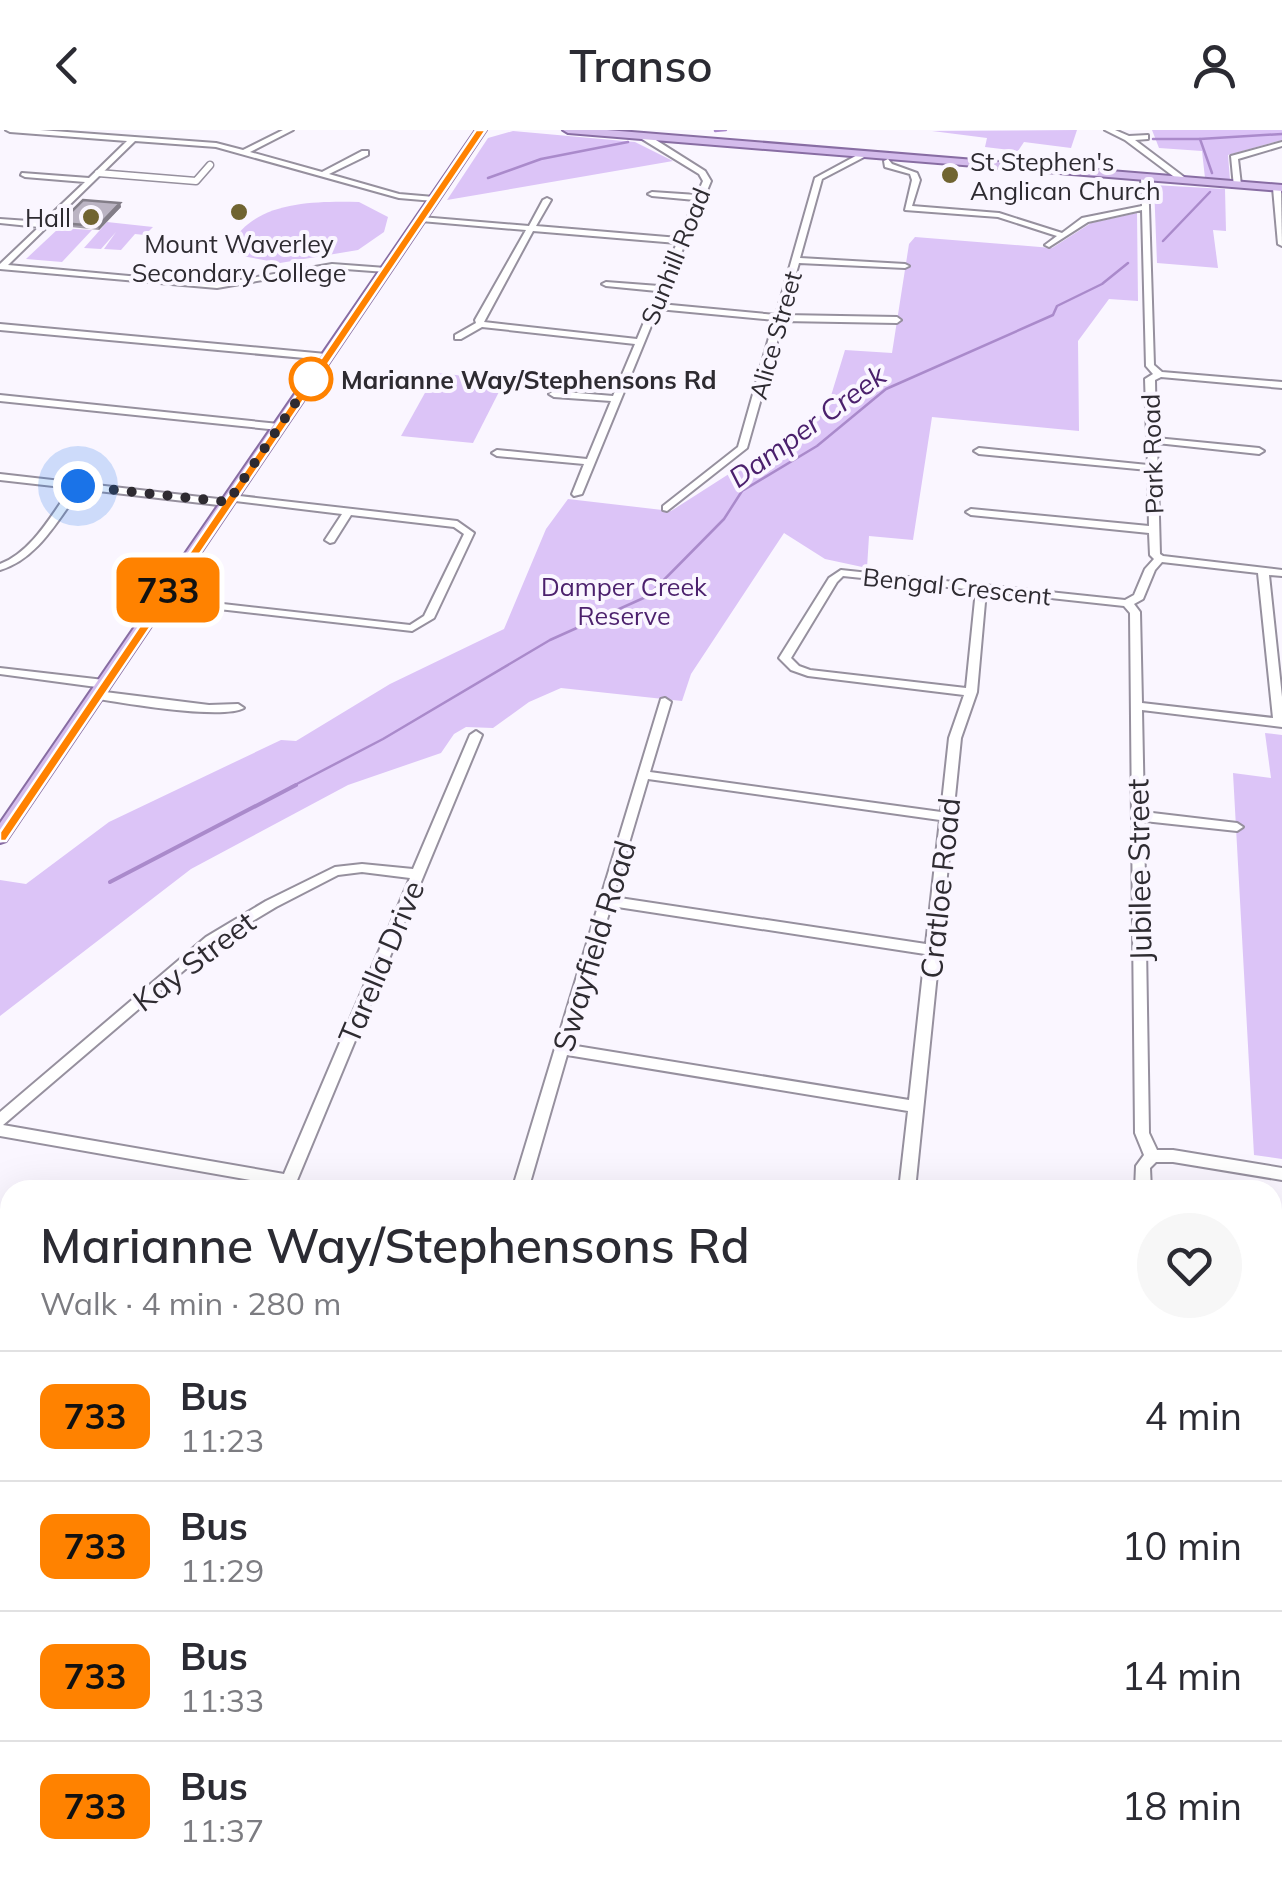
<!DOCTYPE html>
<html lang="en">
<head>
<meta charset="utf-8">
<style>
	:root { --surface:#fff; --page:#f7f7f7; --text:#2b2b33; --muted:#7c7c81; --line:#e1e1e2 }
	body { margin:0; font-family:Mulish,sans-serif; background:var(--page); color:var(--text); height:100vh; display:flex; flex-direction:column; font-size:38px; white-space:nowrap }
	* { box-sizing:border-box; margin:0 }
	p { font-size:32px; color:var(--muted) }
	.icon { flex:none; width:55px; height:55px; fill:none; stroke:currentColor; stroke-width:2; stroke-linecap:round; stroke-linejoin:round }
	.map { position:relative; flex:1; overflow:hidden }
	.panel { position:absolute; left:0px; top:1050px; width:1282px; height:712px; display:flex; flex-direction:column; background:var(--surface); border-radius:30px 30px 0 0; box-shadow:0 10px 40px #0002 }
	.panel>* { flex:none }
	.badge { padding:0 20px; border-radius:15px; font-size:35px; line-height:65px }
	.you { position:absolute; width:50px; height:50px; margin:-25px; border:8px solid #fff; border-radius:50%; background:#1a73e8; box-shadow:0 0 0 15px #1a73e833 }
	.map>.badge { position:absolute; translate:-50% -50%; box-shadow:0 0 0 5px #fff }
	.round { display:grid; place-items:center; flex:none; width:105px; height:105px; border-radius:52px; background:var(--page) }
	.head { display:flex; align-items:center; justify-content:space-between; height:170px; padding:0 40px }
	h1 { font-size:48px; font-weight:600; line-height:75px }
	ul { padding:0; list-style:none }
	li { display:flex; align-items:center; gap:30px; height:130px; padding:0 40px; border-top:2px solid var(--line) }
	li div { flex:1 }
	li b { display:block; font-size:38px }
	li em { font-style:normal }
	li .badge { min-width:110px; font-weight:700; text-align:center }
	header { display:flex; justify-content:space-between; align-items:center; height:130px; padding:0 40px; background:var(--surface); font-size:45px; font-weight:600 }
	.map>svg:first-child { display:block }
	.green { fill:#dcc4f7 }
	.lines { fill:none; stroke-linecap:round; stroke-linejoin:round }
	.stream-far1 { stroke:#aa8acb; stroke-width:2.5 }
	.stream { stroke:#aa8acb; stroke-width:4 }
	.pedestrian-casing { stroke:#96909e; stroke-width:9 }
	.minor-casing { stroke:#96909e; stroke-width:4 }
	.primary-casing { stroke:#886da3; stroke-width:4 }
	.pedestrian { stroke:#fff; stroke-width:6 }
	.minor { fill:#fff; fill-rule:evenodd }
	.primary { fill:#d4bcec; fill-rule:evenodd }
	.wall { fill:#a19ba8 }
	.shaded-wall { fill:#837e88 }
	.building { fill:#bbb4c3; stroke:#837e88; stroke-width:2.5 }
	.line { fill:#ff8200; stroke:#fff; stroke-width:2.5 }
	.walk { stroke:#2e2b31; stroke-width:10; stroke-dasharray:0 18 }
	.poi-dot { fill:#706431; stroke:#faf6ff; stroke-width:4 }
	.stop-dot { fill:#fff; stroke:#ff8200; stroke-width:5 }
	.labels { text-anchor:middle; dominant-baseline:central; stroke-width:8; stroke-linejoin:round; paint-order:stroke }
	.far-poi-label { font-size:25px; fill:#2e2b31; stroke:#faf6ff; text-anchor:start }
	.far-street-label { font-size:25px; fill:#2e2b31; stroke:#faf6ff }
	.far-stop-label { font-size:25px; font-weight:bold; fill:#2e2b31; stroke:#faf6ff; text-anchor:start }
	.far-park-label { font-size:25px; fill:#4c216d; stroke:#faf6ff }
	.far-water-label { font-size:28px; font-style:italic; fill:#4b206d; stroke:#faf6ff }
	.street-label { font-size:30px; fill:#2e2b31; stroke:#faf6ff }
</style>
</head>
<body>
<header><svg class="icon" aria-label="back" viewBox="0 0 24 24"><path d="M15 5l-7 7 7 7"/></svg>Transo<svg class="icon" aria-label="person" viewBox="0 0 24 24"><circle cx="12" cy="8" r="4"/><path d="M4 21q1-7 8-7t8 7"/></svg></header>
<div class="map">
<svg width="1282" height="1762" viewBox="0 0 1282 1762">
	<rect width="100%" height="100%" fill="#faf6ff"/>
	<g class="green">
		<path d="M1077,0L1071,18L1024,12L1018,21L985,17L987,8L932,1Z"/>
		<path d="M1152,0H1282V10L1228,25L1230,50L1205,48L1202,21L1159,18Z"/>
		<path d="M513,1L635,12L673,31L447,70L488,8Z"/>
		<path d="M1154,55L1225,59L1226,101L1213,100L1218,138L1157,133Z"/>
		<path d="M359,72L388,87L384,102L358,120L280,133L242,126L231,115C253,71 315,71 359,72Z"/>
		<path d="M1137,83L1138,171L1109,169L1078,211L1079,301L932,287L913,410L869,406L867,438L825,429L784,403L691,544L682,571L561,558L529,572L493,598L466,597L454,604L441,623L348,655L191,739L0,886V750L26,754L109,692L281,610L296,611L390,554L504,499L546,399L568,369L671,381L826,282L845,220L892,223L909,114L915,107L1052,118L1091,93Z"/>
		<path d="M107,92L153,97L145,105L135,104L121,120L104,119L116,102L101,119L84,118Z"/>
		<path d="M59,98L92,100L62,132L26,129Z"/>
		<path d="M436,243L505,250L473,313L401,306Z"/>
		<path d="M1265,603L1282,605V1029L1254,1025L1233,643L1271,648Z"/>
	</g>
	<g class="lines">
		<g class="stream-far1">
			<path d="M715,1L726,0"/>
			<path d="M1153,9H1200"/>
			<path d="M1212,43L1200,9L1282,4"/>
			<path d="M488,48L541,29L628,12"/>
			<path d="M1163,111L1210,62"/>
			<path d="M291,657L383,609L550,510L648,466L724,389L742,361L817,316L886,259L1053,185L1057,176L1102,154L1128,133"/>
		</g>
		<path class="stream" d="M110,752L296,655"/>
		<defs>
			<path id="pedestrian" d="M98,43L196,51L210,35"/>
			<g id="minor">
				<path d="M6,0H40L216,13L243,20L283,0H293L250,22L322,42L362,21H368V25L329,44L399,64L434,67L438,69L434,71L399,68L216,17L135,11L8,135L217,154L332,134L386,138L390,140L386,142L332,138L217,158L0,139V134L39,97L0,93V89L43,92L85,52L25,47L21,45L22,43L89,48L127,11L10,2Z"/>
				<path d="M1105,0H1115L1129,6L1148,5V9L1135,10L1188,50L1181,52L1125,10Z"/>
				<path d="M642,5H648L705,41L711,51L660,174L776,185L815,48L863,22H866V26L822,49L800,128L905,134L909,136L905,138L799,133L784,185L897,187L901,190L897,193L783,191L747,318L667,381L663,380V376L738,317L774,190L658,179L582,364L574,366L572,364L584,334L497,326L492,323L497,320L587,329L611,271L554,267L549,264L554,261L613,266L635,214L482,197L461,209H455V205L476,193L475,190L526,100L421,91L417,89L421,87L529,96L543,70L547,68L551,70L536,96L679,108L695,70L652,66L648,64L652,62L697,65L703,51L699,44L642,9ZM533,101L677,113L659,156L606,152L602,154L606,156L657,161L637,209L484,192Z"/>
				<path d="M1282,12V16L1238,29L1241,55L1234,57L1231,26Z"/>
				<path d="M888,29L892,34L917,43L920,50L912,76L999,83L1062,103L1082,88L1142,76L1141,47L1148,45L1154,235L1162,242L1282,252V258L1161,247L1155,250L1156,308L1259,318L1264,321L1259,324L1157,313L1160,424L1163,426L1282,440V446L1269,445L1282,567V597L1142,580L1144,682L1237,693L1243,697L1237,701L1144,691L1149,1003L1157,1020H1173L1282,1038V1050L1173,1032H1156L1150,1038L1151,1060H1135L1136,1036L1144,1025L1135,1003L1130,483L1124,476L986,461L977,562L961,608L915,1060H899L908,981L567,925L528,1060H512L661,569L665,568L671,572L650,642L941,682L949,608L964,565L808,546L791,540L779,528L829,448L841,440L1125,470L1134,465L1145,439L1154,429L1150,425L1149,403L971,385L966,382L971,379L1149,396L1148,340L979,324L974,321L979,318L1148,335L1145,249L1153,244L1146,236L1142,80L1088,92L1049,117L1045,115L1057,106L998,87L905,80L912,50L910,44L885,37L884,31ZM1162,432L1258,443L1273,588L1142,573L1140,482L1134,474L1143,469L1155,440ZM843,446L976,460L966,558L810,540L799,536L791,528L837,452ZM648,649L940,690L926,814L613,767ZM611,776L925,824L909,970L570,915Z"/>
				<path d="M1277,56L1281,58L1282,116L1278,114L1273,58Z"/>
				<path d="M0,194L326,224L330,227L326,230L0,200Z"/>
				<path d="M0,265L279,294L284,297L279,300L0,271Z"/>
				<path d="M0,344L227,370L232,373L227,376L81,359C58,389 38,429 0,440V434C32,422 52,384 71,358L0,350Z"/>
				<path d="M231,365L457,391L474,403L434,488L412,501L157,472L156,470L161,467L410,495L424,486L464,404L454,397L351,385L334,412L330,413L325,410L342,384L227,370V366Z"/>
				<path d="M0,538L104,550L110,554L104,558L0,544Z"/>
				<path d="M97,561L209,575L238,574L244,578C222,590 122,573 93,568V562Z"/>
				<path d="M476,601L482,605L293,1060H277L279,1055L0,1006V982L206,807L266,771L335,737L362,734L413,739L470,605ZM362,742L410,748L284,1044L3,995L216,813L276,777L338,745Z"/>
				<path d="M0,1211L10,1212V1226L0,1225Z"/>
				<path d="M10,1248V1273L6,1281L0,1284V1259L4,1251Z"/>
				<path d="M765,1752H785L784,1762H764Z"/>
				<rect x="1063" y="1752" width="20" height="10"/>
			</g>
			<g id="primary">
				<path d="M476,0H486L6,711L0,713V693Z"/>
				<path d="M563,0H607L1282,55V61L568,3Z"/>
				<path d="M0,1464L10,1468V1512L0,1511Z"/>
				<path d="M1179,1752H1249L1253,1762H1183Z"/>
			</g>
		</defs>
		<use href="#pedestrian" class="pedestrian-casing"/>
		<use href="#minor" class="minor-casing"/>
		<use href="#primary" class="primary-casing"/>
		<use href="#pedestrian" class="pedestrian"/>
		<use href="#minor" class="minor"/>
		<use href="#primary" class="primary"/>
	</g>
	<path class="wall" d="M120,73L121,77L99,100L61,96L60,93Z"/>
	<path class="shaded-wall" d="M120,73L121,77L99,100L98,96Z"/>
	<path class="building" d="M83,70L120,73L98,96L60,93Z"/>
	<path class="line" d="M476,0H486L6,711H0V702Z"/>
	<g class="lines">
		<path class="walk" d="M78,356L228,372L313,247L311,249"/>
	</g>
	<g class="poi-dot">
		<circle cx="950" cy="45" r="10"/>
		<circle cx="239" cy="82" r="10"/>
		<circle cx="91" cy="87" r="10"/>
	</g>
	<circle class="stop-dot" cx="311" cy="249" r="20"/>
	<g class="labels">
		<g class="far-poi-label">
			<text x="970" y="31">St Stephen's<tspan x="970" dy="29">Anglican Church</tspan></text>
			<text x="71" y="87" text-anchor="end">Hall</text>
			<text x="239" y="113" text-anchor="middle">Mount Waverley<tspan x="239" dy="29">Secondary College</tspan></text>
		</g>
		<g class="far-street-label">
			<text transform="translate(675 126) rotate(-68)">Sunhill Road</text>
			<text transform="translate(775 205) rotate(-74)">Alice Street</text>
			<text transform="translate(1152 324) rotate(-92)">Park Road</text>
			<text transform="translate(957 456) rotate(6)">Bengal Crescent</text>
		</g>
		<g class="far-stop-label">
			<text x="341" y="249">Marianne Way/Stephensons Rd</text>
		</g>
		<g class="far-park-label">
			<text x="624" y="456">Damper Creek<tspan x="624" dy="29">Reserve</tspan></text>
		</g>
		<g class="far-water-label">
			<text transform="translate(807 296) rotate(-36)">Damper Creek</text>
		</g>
		<g class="street-label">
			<text transform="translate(1139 740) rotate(-91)">Jubilee Street</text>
			<text transform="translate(940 758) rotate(-84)">Cratloe Road</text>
			<text transform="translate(594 816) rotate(-73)">Swayfield Road</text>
			<text transform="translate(194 831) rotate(-37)">Kay Street</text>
			<text transform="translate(381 832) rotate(-67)">Tarella Drive</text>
		</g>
	</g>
</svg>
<div class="you" style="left:78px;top:356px"></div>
<b class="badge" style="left:168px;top:460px;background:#ff8200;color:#111">733</b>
<section class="panel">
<div class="head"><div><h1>Marianne Way/Stephensons Rd</h1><p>Walk · 4 min · 280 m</p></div><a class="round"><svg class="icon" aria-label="heart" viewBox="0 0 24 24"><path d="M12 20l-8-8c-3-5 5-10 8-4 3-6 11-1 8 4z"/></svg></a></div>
<ul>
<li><span class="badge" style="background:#ff8200;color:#111">733</span><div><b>Bus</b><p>11:23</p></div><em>4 min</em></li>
<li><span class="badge" style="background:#ff8200;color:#111">733</span><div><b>Bus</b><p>11:29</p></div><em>10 min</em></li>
<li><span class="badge" style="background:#ff8200;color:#111">733</span><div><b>Bus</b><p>11:33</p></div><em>14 min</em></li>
<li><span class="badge" style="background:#ff8200;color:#111">733</span><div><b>Bus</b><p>11:37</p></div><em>18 min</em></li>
</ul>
</section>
</div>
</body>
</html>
